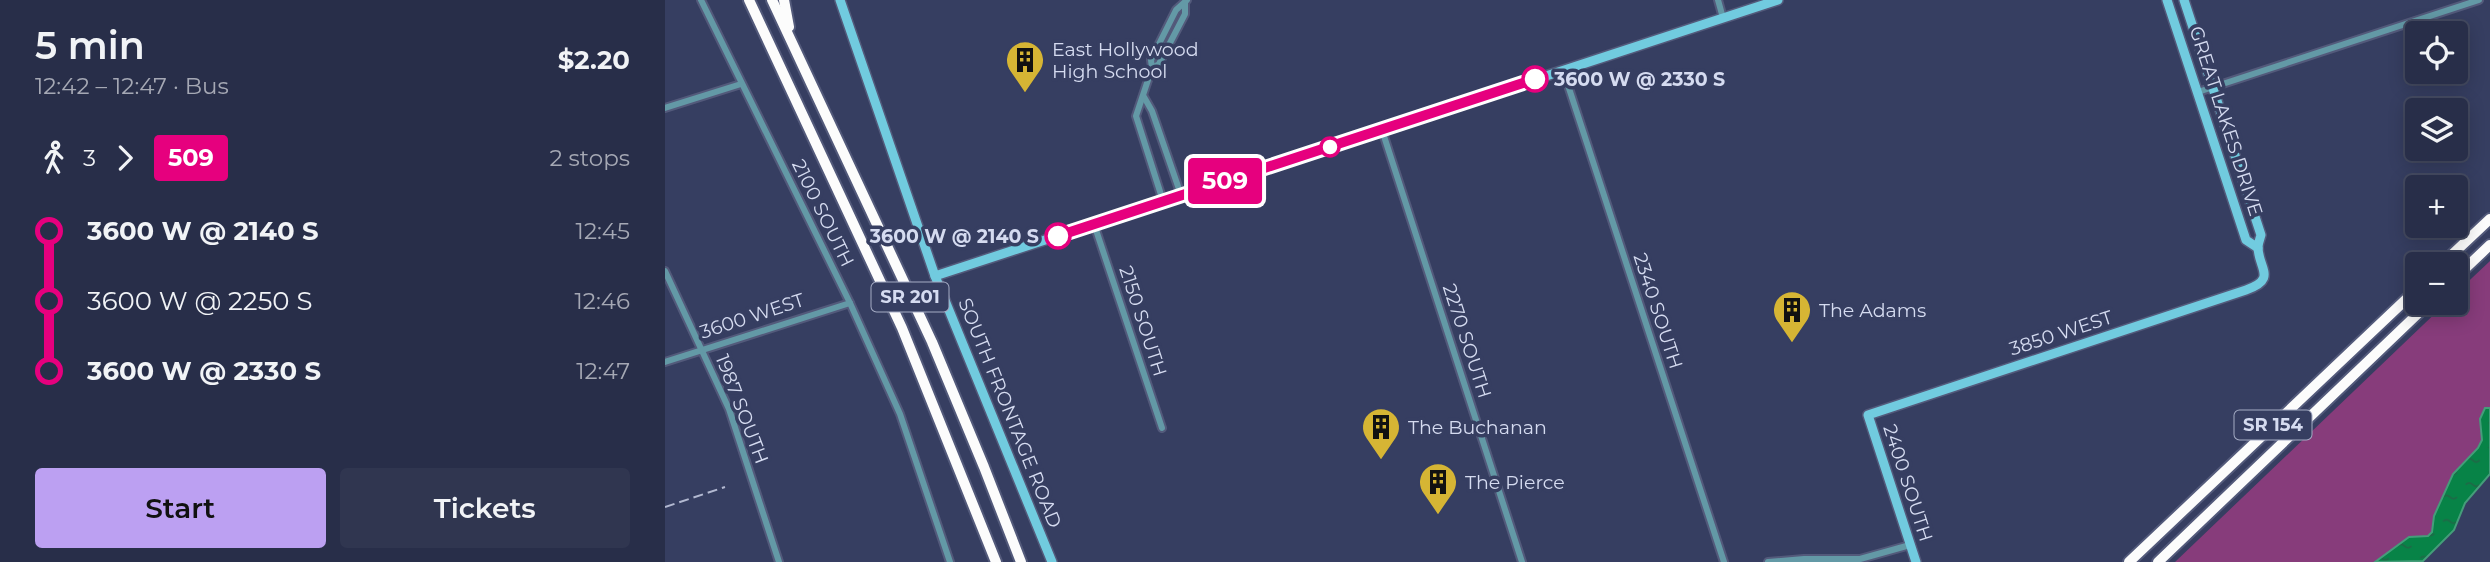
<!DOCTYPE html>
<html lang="en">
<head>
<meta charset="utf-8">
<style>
	:root { --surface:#282e49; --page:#303650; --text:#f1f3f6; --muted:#a5a8b4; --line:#444a61; --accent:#bca0f2 }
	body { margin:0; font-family:Montserrat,sans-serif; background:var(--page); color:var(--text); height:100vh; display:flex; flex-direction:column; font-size:26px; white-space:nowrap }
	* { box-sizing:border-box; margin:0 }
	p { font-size:23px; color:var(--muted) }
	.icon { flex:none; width:38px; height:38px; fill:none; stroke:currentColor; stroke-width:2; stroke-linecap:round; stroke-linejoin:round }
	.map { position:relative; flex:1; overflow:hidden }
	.details { display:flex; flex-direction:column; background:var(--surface); width:665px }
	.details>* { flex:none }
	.badge { padding:0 14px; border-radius:5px; font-size:24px; line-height:46px }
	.fabs { position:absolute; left:1740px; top:21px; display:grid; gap:14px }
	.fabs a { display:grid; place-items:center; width:63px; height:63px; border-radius:7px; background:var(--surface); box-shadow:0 4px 18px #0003,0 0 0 2px var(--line); font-size:35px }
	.map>.badge { position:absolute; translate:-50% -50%; box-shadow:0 0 0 4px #fff }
	.legs { display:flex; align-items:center; gap:10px; height:77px; padding:0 35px; font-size:23px }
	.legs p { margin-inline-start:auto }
	.headline { display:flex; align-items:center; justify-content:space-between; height:119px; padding:0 35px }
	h1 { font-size:38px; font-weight:600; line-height:52px }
	.primary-button { display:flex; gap:14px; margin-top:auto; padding:14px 35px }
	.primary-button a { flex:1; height:80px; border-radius:7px; background:var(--accent); color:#111; font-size:28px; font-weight:600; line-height:80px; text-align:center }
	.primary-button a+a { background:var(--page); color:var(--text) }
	ul { padding:0 35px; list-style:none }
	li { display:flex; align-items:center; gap:24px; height:70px; font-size:26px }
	li i { display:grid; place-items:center; width:10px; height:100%; margin:0 9px; background:currentColor }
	li i::after { content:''; width:18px; height:18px; margin:-9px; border:5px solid; border-radius:50%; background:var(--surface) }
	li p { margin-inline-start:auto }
	li:first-child i { background:linear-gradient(#0000 50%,currentColor 0) }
	li:last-child i { background:linear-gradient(currentColor 50%,#0000 0) }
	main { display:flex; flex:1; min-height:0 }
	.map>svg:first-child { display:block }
	.grass { fill:#873c7b }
	.water { fill:url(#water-ripples); stroke:#459d7a; stroke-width:2 }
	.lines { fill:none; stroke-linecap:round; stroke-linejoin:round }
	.street-casing { stroke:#535a7b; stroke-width:10 }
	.secondary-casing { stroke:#535a7b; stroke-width:12 }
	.highway-casing { stroke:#535a7b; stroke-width:14 }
	.street { stroke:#6399a6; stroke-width:6 }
	.secondary { stroke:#71cbdf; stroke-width:9 }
	.highway { stroke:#fcfcfc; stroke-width:10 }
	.rail { stroke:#b3b9d1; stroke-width:2; stroke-dasharray:10 5; stroke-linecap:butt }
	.line-1-casing { stroke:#fff; stroke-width:16 }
	.line-1 { stroke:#e6007e; stroke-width:10 }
	.stop-1-dot { fill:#fff; stroke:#e6007e; stroke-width:3.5 }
	.labels { text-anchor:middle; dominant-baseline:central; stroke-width:7; stroke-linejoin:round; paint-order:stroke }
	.shield { fill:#363e61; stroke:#a5acc5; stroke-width:2 }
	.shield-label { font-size:18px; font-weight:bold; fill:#d5dbf0 }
	.poi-label { font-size:19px; fill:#d5dbf0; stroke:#363e61; text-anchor:start }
	.stop-label { font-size:19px; font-weight:bold; fill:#d5dbf0; stroke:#363e61; text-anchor:start }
	.street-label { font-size:19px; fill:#d5dbf0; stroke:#363e61 }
</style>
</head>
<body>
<main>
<section class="details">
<div class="headline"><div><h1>5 min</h1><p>12:42 – 12:47 · Bus</p></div><b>$2.20</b></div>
<div class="legs"><svg class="icon" aria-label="walk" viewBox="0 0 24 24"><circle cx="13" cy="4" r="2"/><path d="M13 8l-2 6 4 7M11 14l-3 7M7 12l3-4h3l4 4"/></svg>3<svg class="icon" aria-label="forward" viewBox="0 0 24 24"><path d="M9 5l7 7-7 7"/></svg><b class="badge" style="background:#e6007e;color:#fff">509</b><p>2 stops</p></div>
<ul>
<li><i style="color:#e6007e"></i><b>3600 W @ 2140 S</b><p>12:45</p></li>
<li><i style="color:#e6007e"></i><span>3600 W @ 2250 S</span><p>12:46</p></li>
<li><i style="color:#e6007e"></i><b>3600 W @ 2330 S</b><p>12:47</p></li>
</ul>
<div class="primary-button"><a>Start</a><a>Tickets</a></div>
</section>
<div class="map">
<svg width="1825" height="562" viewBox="0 0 1825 562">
	<defs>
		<pattern id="water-ripples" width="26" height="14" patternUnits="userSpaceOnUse" patternTransform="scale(1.75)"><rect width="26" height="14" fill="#078347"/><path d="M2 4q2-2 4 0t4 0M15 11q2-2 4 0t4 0" fill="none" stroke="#1e6947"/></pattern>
	</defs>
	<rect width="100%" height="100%" fill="#363e61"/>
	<path class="grass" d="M1825,261V465L1780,522L1740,562H1510L1781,303H1790V294Z"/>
	<path class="water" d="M1820,408H1825V474L1800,503L1789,530L1758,561L1710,562L1744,537L1763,536L1767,532L1769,516L1788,474L1813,448L1817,440L1815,419Z"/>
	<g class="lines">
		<defs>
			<g id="street">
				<path d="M36,0L185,303L235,414L285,562"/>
				<path d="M1053,0L1058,18"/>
				<path d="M487,68L494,64L520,14V3"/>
				<path d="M898,70L1059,562"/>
				<path d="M1533,92L1814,0"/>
				<path d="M479,97L487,111L516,195"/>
				<path d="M0,108L76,84"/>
				<path d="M717,130L857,562"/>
				<path d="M498,201L471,116L487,68L486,60L511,10L522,0"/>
				<path d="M429,224L497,428"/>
				<path d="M0,271L64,409L114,562"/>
				<path d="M0,362L185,303"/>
				<path d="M1103,562L1139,559H1195L1245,545"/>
			</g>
			<g id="secondary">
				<path d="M175,0L270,276L387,562"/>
				<path d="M1502,0L1581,240L1593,248"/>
				<path d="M270,276L1113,0"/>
				<path d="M1251,562L1203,415L1581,290C1613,279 1593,268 1593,247C1593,243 1595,239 1596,235L1519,0"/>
			</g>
			<g id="highway">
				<path d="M84,0L237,328L331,562"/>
				<path d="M107,0L267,342L319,467L356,562"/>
				<path d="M119,0L124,27"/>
				<path d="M1777,264L1825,219"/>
				<path d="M1790,278L1825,245"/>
				<path d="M1464,562L1752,289"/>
				<path d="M1493,562L1764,303"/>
			</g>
		</defs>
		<use href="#street" class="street-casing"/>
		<use href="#secondary" class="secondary-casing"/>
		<use href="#highway" class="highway-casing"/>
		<use href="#street" class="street"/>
		<use href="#secondary" class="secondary"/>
		<use href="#highway" class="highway"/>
		<path class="rail" d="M0,507L60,487"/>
	</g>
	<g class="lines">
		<defs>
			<path id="line-1" d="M393,236L870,79"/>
		</defs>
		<use href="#line-1" class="line-1-casing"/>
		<use href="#line-1" class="line-1"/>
	</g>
	<defs>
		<symbol id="building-pin" viewBox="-11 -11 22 30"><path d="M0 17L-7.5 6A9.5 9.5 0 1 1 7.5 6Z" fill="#d6b534" stroke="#363e61"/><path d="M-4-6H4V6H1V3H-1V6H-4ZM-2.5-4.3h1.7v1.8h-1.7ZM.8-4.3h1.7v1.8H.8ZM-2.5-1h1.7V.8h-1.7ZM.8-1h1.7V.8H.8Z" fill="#111"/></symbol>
	</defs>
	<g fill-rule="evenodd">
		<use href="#building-pin" x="338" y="38" width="44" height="60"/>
		<use href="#building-pin" x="1105" y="288" width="44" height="60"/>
		<use href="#building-pin" x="694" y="405" width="44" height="60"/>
		<use href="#building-pin" x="751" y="460" width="44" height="60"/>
	</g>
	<g class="stop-1-dot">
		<circle cx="870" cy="79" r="12"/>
		<circle cx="665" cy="147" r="9"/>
		<circle cx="393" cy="236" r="12"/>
	</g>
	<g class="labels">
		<g class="shield">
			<rect x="206.5" y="282.5" width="77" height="29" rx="5"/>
			<rect x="1569.5" y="410.5" width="77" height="29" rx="5"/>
		</g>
		<g class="shield-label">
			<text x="245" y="297">SR 201</text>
			<text x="1608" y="425">SR 154</text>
		</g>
		<g class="poi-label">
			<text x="387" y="49">East Hollywood<tspan x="387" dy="22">High School</tspan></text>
			<text x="1154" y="310">The Adams</text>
			<text x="743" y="427">The Buchanan</text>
			<text x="800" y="482">The Pierce</text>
		</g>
		<g class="stop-label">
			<text x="889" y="79">3600 W @ 2330 S</text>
			<text x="374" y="236" text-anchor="end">3600 W @ 2140 S</text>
		</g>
		<g class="street-label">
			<text transform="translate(1561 121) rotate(72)">GREAT LAKES DRIVE</text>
			<text transform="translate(158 213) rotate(64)">2100 SOUTH</text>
			<text transform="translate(993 311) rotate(72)">2340 SOUTH</text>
			<text transform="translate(87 316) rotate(-18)">3600 WEST</text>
			<text transform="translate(478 321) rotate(72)">2150 SOUTH</text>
			<text transform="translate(1396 333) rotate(-18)">3850 WEST</text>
			<text transform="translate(802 341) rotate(72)">2270 SOUTH</text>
			<text transform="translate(77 409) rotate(69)">1987 SOUTH</text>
			<text transform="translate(345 413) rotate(68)">SOUTH FRONTAGE ROAD</text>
			<text transform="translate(1243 483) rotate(72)">2400 SOUTH</text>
		</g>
	</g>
</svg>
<div class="fabs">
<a><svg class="icon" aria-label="locate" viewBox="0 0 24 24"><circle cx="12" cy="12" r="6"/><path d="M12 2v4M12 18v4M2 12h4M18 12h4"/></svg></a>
<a><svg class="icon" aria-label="layers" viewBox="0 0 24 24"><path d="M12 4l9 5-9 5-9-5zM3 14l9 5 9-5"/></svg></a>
<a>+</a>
<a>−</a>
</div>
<b class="badge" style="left:560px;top:181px;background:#e6007e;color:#fff">509</b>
</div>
</main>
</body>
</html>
